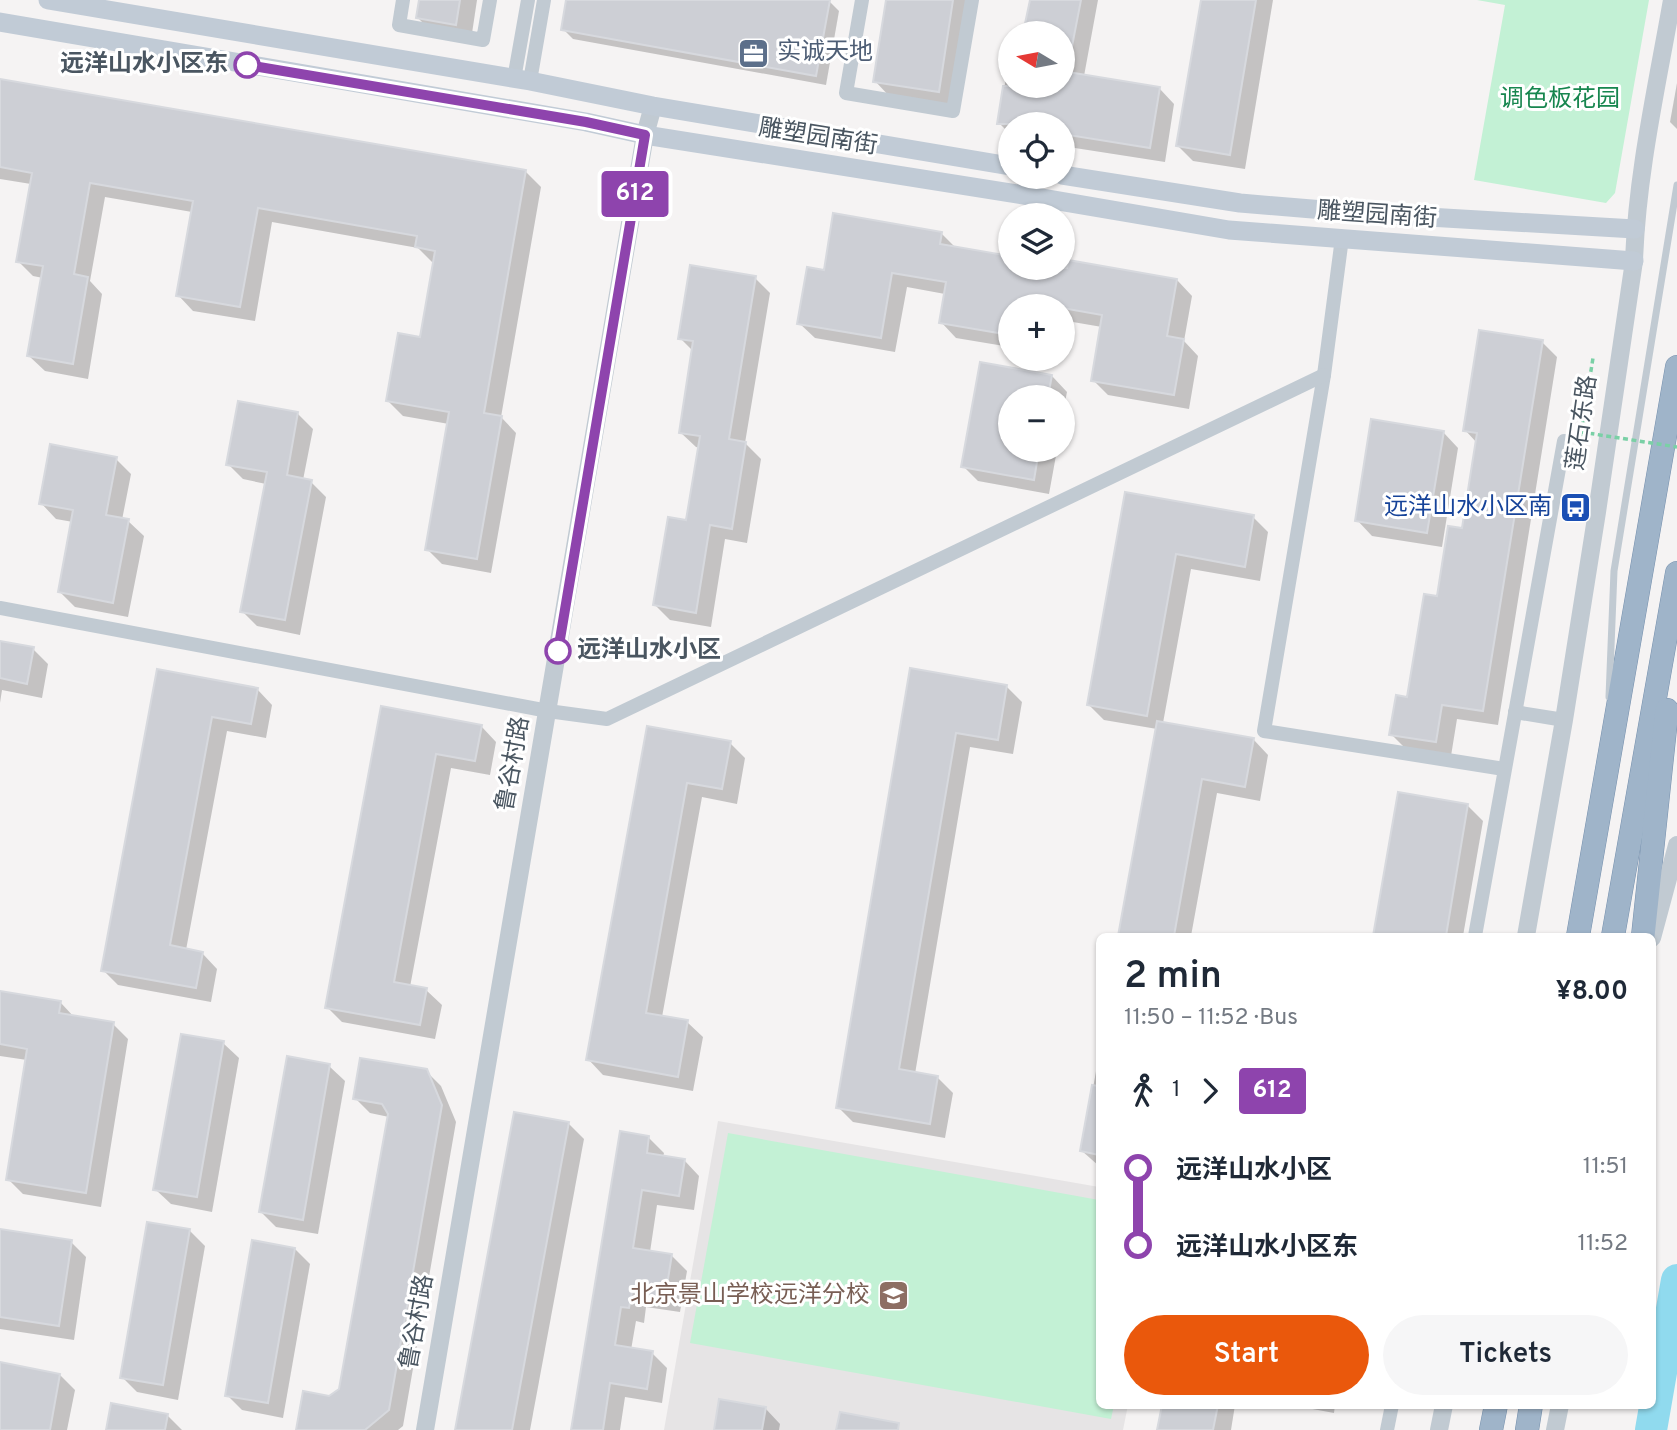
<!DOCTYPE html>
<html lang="en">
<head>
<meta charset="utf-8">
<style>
	:root { --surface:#fff; --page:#f6f6f7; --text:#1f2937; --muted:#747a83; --accent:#ea580c }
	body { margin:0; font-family:Overpass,"Noto Sans SC",sans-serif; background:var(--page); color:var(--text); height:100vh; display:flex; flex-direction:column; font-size:26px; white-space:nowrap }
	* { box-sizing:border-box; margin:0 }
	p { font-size:23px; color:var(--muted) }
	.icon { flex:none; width:38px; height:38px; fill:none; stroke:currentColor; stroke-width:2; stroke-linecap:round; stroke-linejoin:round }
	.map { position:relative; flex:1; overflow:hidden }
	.side { position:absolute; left:1096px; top:933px; width:560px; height:476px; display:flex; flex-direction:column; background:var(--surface); border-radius:10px; box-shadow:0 2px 5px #0004 }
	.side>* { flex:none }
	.badge { padding:0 14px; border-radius:5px; font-size:24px; line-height:46px }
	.needle { width:46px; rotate:280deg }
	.buttons { position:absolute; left:998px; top:21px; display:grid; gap:14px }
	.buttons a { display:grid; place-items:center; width:77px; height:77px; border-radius:50%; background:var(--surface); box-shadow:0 2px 5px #0004; font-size:35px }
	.map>.badge { position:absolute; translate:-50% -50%; box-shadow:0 0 0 4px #fff }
	.legs { display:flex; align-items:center; gap:10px; height:77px; padding:0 28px; font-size:23px }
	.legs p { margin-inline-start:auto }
	.headline { display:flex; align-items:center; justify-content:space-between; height:119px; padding:0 28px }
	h1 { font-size:38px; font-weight:600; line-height:52px }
	.primary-button { display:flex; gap:14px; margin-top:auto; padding:14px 28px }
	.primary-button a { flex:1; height:80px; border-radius:42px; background:var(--accent); color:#fff; font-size:28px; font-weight:600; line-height:80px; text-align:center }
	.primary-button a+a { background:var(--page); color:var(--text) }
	ul { padding:0 28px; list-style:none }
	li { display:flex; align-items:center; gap:24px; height:77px; font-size:26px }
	li i { display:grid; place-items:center; width:10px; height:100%; margin:0 9px; background:currentColor }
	li i::after { content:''; width:18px; height:18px; margin:-9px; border:5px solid; border-radius:50%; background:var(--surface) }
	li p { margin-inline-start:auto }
	li:first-child i { background:linear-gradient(#0000 50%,currentColor 0) }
	li:last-child i { background:linear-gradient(currentColor 50%,#0000 0) }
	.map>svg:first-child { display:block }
	.education { fill:#e6e4e5 }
	.green { fill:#c3f1d5 }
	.shadow { fill:#0003 }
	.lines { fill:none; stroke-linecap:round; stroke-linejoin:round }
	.river { stroke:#90daee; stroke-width:32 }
	.building { fill:#cdcfd5; stroke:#d7d9de; stroke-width:2 }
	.trunk-casing { stroke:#7690ad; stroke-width:24 }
	.path { stroke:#7ad0a6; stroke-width:3.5; stroke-dasharray:5 3.5; stroke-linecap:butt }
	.service { stroke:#c1cad2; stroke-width:7 }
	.minor { stroke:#c1cad2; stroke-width:14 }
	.tertiary { stroke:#c1cad2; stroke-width:18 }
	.secondary { stroke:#c1cbd6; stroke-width:19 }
	.trunk { stroke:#9fb4c9; stroke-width:23 }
	.path-bridge { stroke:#7ad0a6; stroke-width:3.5; stroke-dasharray:5 3.5; stroke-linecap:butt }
	.line-1-casing { stroke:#fff; stroke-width:16 }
	.line-1 { stroke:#8e44ad; stroke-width:10 }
	.stop-1-dot { fill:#fff; stroke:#8e44ad; stroke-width:3.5 }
	.labels { text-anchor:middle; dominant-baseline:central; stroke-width:6; stroke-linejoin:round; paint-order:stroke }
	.service-label { font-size:24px; fill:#4e5e75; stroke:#fff; text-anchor:start }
	.stop-label { font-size:24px; font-weight:bold; fill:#4a5661; stroke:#fff; text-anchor:end }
	.park-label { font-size:24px; fill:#17864f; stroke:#fff }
	.street-label { font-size:24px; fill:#4a5661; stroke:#fff }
	.transit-label { font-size:24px; fill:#164399; stroke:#fff; text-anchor:end }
	.education-label { font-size:24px; fill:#785e54; stroke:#fff; text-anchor:end }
</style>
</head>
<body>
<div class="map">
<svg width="1677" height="1430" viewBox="0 0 1677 1430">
	<rect width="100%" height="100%" fill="#f5f3f3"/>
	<path class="education" d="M718,1121L1099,1187V1405H1128L1123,1430H664Z"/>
	<g class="green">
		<path d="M1477,0H1649L1615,193L1606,203L1474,180L1505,5Z"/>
		<path d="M728,1133L1099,1200V1405H1114L1111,1419L690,1343Z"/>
	</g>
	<g class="shadow">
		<path d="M421,0H477L471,40L433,33L418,18Z"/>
		<path d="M568,0L829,1L839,11L826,85L573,39L563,29Z"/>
		<path d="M887,0H970L954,107L890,97L875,81Z"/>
		<path d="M1031,0H1098L1084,76L1159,88L1174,104L1165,162L1062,146V124H1010V134L999,123L1008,64H1010V86H1062V33H1025Z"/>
		<path d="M1203,0H1273L1245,169L1193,161L1178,146Z"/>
		<path d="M0,81L525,171L541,187L501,417L516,433L491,573L442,564L427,549L449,424L403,416L388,401L421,339L435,262H432L418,248L272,222L255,321L193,311L178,295L192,212L105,197L90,281L102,294L88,379L45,371L29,356L43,278L33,276L18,261L31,184L0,179Z"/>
		<path d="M1677,83V129L1670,122Z"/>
		<path d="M942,234L956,248L1010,268H1062V266L1177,280L1192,296L1184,341L1198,356L1189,409L1108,395L1093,380L1102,327L1067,321L1062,352V306H1010V347L956,338L941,322L945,294L907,287L895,352L815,338L799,323L825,272Z"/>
		<path d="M755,278L770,293L745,443L761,459L747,543L725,539L711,627L670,620L655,605L688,522L700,448L696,447L680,432L694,352L680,338Z"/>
		<path d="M1542,342L1557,357L1498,725L1457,719L1451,756L1406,749L1391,734L1408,699L1438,598L1463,530L1477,443L1465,430Z"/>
		<path d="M981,364L1052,376L1067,392L1062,417V397H1010V450H1057L1049,494L978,481L963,466Z"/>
		<path d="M298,414L313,429L303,480L311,482L326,497L300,635L257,626L242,611L266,484L243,479L228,464Z"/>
		<path d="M1443,432L1458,448L1442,547L1372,536L1357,520Z"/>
		<path d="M116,459L131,474L122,520L128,521L144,536L128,617L75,607L60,592L73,522L56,519L41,503Z"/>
		<path d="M1127,494L1253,517L1268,532L1260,581L1191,569L1163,723L1253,739L1268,755L1260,801L1217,793L1191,936H1120L1157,729L1104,720L1089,705Z"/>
		<path d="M0,643L33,649L48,664L42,698L2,690L0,703Z"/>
		<path d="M911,670L1006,686L1022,702L1013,754L970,747L915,1074L937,1077L953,1093L945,1138L853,1122L838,1107Z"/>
		<path d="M158,671L257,689L272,705L266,738L227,731L186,950L202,953L217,969L211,1002L118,985L103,970Z"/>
		<path d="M382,708L481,726L496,742L490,775L451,768L410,987L426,990L442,1005L435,1039L342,1022L327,1007Z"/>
		<path d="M648,728L730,743L745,758L737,804L702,797L662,1017L687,1022L703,1037L693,1091L603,1075L588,1059Z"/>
		<path d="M1399,794L1468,806L1483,821L1463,936H1374Z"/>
		<path d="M0,993L60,1002L75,1018L113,1024L128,1039L101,1207L23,1194L8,1179L27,1060L0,1056Z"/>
		<path d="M223,1043L239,1058L212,1212L171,1204L155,1189Z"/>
		<path d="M1099,1054V1166L1082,1151Z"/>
		<path d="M329,1066L345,1081L318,1234L276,1227L261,1212Z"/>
		<path d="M426,1071L441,1086L456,1122L403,1426L398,1430H299L329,1397L340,1391L389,1117L370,1113L355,1098Z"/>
		<path d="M569,1124L584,1139L530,1430H456Z"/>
		<path d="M649,1138L664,1153L663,1157L684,1160L699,1176L694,1210L657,1205L650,1252L671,1255L687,1271L680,1312L646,1307L644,1323L636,1321L631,1350L652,1353L667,1368L662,1403L625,1397L620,1430H573Z"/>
		<path d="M0,1231L71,1242L86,1257L74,1340L0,1329Z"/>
		<path d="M190,1231L205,1246L178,1400L137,1392L122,1377Z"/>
		<path d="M295,1249L310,1264L283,1418L242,1410L227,1395Z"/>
		<path d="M0,1364L60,1375L75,1390L67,1430H0Z"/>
		<path d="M1163,1405H1235L1231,1430H1159Z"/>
		<path d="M1291,1405H1335L1334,1413Z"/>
		<path d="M765,1408L780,1424L779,1430H716Z"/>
		<path d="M167,1415L182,1430H108Z"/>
	</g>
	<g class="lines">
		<path class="river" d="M1651,1430L1677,1280"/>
	</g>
	<g class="building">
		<path d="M419,0H460L456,25L416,18Z"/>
		<path d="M566,0H830L816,76L561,30Z"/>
		<path d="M886,0H953L939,92L873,82Z"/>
		<path d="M1030,0H1081L1069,62L1062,61V33H1023Z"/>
		<path d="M1201,0H1256L1230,155L1176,146Z"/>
		<path d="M1062,71L1160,87L1150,148L1062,134V124H997L1003,86H1062Z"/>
		<path d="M0,79L526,170L484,413L502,416L477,559L425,550L449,412L386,401L398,333L420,337L435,251L415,247L417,236L258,208L240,307L176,296L193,201L90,183L74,274L88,277L73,364L27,356L43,266L16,262L32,173L0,167Z"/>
		<path d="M833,213L942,232L940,244L1010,256V268H1067L1068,260L1177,279L1167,336L1184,339L1174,395L1091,381L1102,315L1062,308V306H1010V335L939,323L946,282L892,273L881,338L797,324L807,267L824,270Z"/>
		<path d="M690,265L756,276L729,439L746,442L732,529L710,525L696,613L653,605L668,517L686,520L700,436L679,433L693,341L678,339Z"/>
		<path d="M1479,330L1543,340L1483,711L1442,705L1436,742L1389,735L1396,695L1407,697L1424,594L1437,596L1448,526L1462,528L1477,433L1463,431Z"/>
		<path d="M980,362L1052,375L1048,397H1010V450H1039L1034,480L961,467Z"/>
		<path d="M238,401L298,412L287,475L312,480L285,620L240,612L267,472L226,465Z"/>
		<path d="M1371,419L1444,431L1427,533L1355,521Z"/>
		<path d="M50,444L117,457L106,515L129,519L113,603L58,592L73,510L39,504Z"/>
		<path d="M1125,492L1254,515L1245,567L1176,554L1147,716L1087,705Z"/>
		<path d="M0,641L34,647L27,684L0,678Z"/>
		<path d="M910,668L1007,685L998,740L956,733L899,1069L938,1076L930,1124L836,1108Z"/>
		<path d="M157,669L258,688L251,724L212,717L170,945L203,952L196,988L101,971Z"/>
		<path d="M381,706L482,725L475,761L436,754L394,982L427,988L420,1025L325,1008Z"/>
		<path d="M1157,721L1254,738L1245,787L1202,779L1174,936H1118Z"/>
		<path d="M647,726L731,741L722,789L687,783L646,1013L688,1020L678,1077L586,1060Z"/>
		<path d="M1398,792L1468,804L1446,936H1373Z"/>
		<path d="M0,991L61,1001L59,1013L114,1022L86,1193L6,1180L27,1049L0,1044Z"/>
		<path d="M181,1034L224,1041L197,1197L153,1190Z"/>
		<path d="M287,1056L330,1064L303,1220L259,1212Z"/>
		<path d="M360,1058L427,1069L442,1105L389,1410L365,1430H296L303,1391L329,1396L339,1389L388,1114L382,1104L353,1099Z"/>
		<path d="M1092,1085L1099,1086V1155L1080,1151Z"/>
		<path d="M514,1112L569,1122L512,1430H455Z"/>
		<path d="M620,1131L649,1136L647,1153L685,1159L679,1196L642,1190L633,1248L672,1254L665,1298L632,1292L629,1308L621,1307L615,1345L653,1351L647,1389L610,1383L603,1430H571Z"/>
		<path d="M147,1222L190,1229L163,1385L120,1378Z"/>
		<path d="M0,1229L72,1240L59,1326L0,1317Z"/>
		<path d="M252,1240L295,1248L268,1403L225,1396Z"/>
		<path d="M0,1362L60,1374L50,1430H0Z"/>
		<path d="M719,1399L766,1407L762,1430H714Z"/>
		<path d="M111,1403L168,1414L165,1430H106Z"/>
		<path d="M1162,1405H1218L1213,1430H1157Z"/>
		<path d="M840,1412L899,1423L898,1430H836Z"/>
	</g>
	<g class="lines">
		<defs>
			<g id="trunk">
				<path d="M1578,936L1677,367"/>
				<path d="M1613,936L1677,573"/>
				<path d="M1643,936L1667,710"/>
				<path d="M1491,1430L1496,1405"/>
				<path d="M1527,1430L1531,1405"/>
			</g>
		</defs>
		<use href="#trunk" class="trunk-casing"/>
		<path class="path" d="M1580,439L1593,358"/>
		<path class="service" d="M1609,697L1614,571L1677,185"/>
		<g class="minor">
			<path d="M403,0L399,25L483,40L490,0"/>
			<path d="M862,0L846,93L953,111L972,0"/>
			<path d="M514,79L528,0"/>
			<path d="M530,81L544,0"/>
			<path d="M1342,238L1324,375L1264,731L1504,769"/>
			<path d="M0,608L548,711L607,719L1324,375"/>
			<path d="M1515,712L1564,720"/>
			<path d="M1475,936L1564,441"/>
			<path d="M1387,1430L1392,1405"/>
		</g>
		<g class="tertiary">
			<path d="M1526,936L1564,720L1597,512L1634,261C1637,173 1657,86 1672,0"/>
			<path d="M1652,938L1677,845"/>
			<path d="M425,1430L645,135L653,106"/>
			<path d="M1439,1430L1444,1405"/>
			<path d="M1555,1430L1560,1405"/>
		</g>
		<g class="secondary">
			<path d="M48,0L530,81L653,106L1010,166"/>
			<path d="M0,22L586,122L645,135L1018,194L1229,230L1634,261"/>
			<path d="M1062,175L1240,203L1360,213L1635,229"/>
		</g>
		<use href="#trunk" class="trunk"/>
		<path class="path-bridge" d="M1581,432L1677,447"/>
	</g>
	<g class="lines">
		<defs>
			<path id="line-1" d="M247,65L586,122L645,135L558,651"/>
		</defs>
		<use href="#line-1" class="line-1-casing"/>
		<use href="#line-1" class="line-1"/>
	</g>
	<defs>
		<symbol id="office-square" viewBox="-11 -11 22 22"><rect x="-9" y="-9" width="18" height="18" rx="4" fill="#5c6f8a" stroke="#fff"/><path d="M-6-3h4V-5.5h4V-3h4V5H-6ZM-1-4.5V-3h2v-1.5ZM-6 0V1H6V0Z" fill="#fff"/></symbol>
		<symbol id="bus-square" viewBox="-11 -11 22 22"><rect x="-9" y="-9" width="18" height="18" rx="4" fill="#1a4fb4" stroke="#fff"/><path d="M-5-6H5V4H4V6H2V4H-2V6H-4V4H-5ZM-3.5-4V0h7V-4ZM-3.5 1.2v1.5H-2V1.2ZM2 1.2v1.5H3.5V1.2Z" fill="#fff"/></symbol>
		<symbol id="school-square" viewBox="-11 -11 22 22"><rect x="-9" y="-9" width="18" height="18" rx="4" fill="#8d6e63" stroke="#fff"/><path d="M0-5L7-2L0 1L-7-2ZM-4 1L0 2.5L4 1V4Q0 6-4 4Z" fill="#fff"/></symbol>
	</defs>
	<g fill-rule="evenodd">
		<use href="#office-square" x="736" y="36" width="35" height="35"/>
		<use href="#bus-square" x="1558" y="490" width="35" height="35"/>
		<use href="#school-square" x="876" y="1278" width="35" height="35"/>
	</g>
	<g class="stop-1-dot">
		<circle cx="247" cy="65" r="12"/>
		<circle cx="558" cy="651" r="12"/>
	</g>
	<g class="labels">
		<g class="service-label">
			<text x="777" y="53">实诚天地</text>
		</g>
		<g class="stop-label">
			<text x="228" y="65">远洋山水小区东</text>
			<text x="577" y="651" text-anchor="start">远洋山水小区</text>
		</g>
		<g class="park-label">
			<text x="1560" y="100">调色板花园</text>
		</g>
		<g class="street-label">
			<text transform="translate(818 138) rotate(9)">雕塑园南街</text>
			<text transform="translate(1377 216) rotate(4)">雕塑园南街</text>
			<text transform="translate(1583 423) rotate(-82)">莲石东路</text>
			<text transform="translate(514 764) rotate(-80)">鲁谷村路</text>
			<text transform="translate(418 1322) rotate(-80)">鲁谷村路</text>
		</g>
		<g class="transit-label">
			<text x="1552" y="508">远洋山水小区南</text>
		</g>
		<g class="education-label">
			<text x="870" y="1296">北京景山学校远洋分校</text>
		</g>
	</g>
</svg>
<div class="buttons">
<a><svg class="needle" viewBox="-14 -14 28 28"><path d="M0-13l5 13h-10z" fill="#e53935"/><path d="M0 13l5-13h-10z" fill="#747a83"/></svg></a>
<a><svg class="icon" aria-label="locate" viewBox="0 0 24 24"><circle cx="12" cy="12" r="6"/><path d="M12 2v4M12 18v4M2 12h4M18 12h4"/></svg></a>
<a><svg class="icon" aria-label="layers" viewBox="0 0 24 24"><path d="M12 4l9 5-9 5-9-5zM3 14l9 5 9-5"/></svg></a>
<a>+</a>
<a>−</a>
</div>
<b class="badge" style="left:635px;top:194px;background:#8e44ad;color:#fff">612</b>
<section class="side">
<div class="headline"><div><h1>2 min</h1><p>11:50 – 11:52 · Bus</p></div><b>¥8.00</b></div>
<div class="legs"><svg class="icon" aria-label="walk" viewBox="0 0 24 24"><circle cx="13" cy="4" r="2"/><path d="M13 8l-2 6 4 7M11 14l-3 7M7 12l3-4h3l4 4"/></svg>1<svg class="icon" aria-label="forward" viewBox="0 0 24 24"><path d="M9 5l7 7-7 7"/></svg><b class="badge" style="background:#8e44ad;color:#fff">612</b></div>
<ul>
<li><i style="color:#8e44ad"></i><b>远洋山水小区</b><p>11:51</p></li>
<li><i style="color:#8e44ad"></i><b>远洋山水小区东</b><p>11:52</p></li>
</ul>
<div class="primary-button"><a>Start</a><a>Tickets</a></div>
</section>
</div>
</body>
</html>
